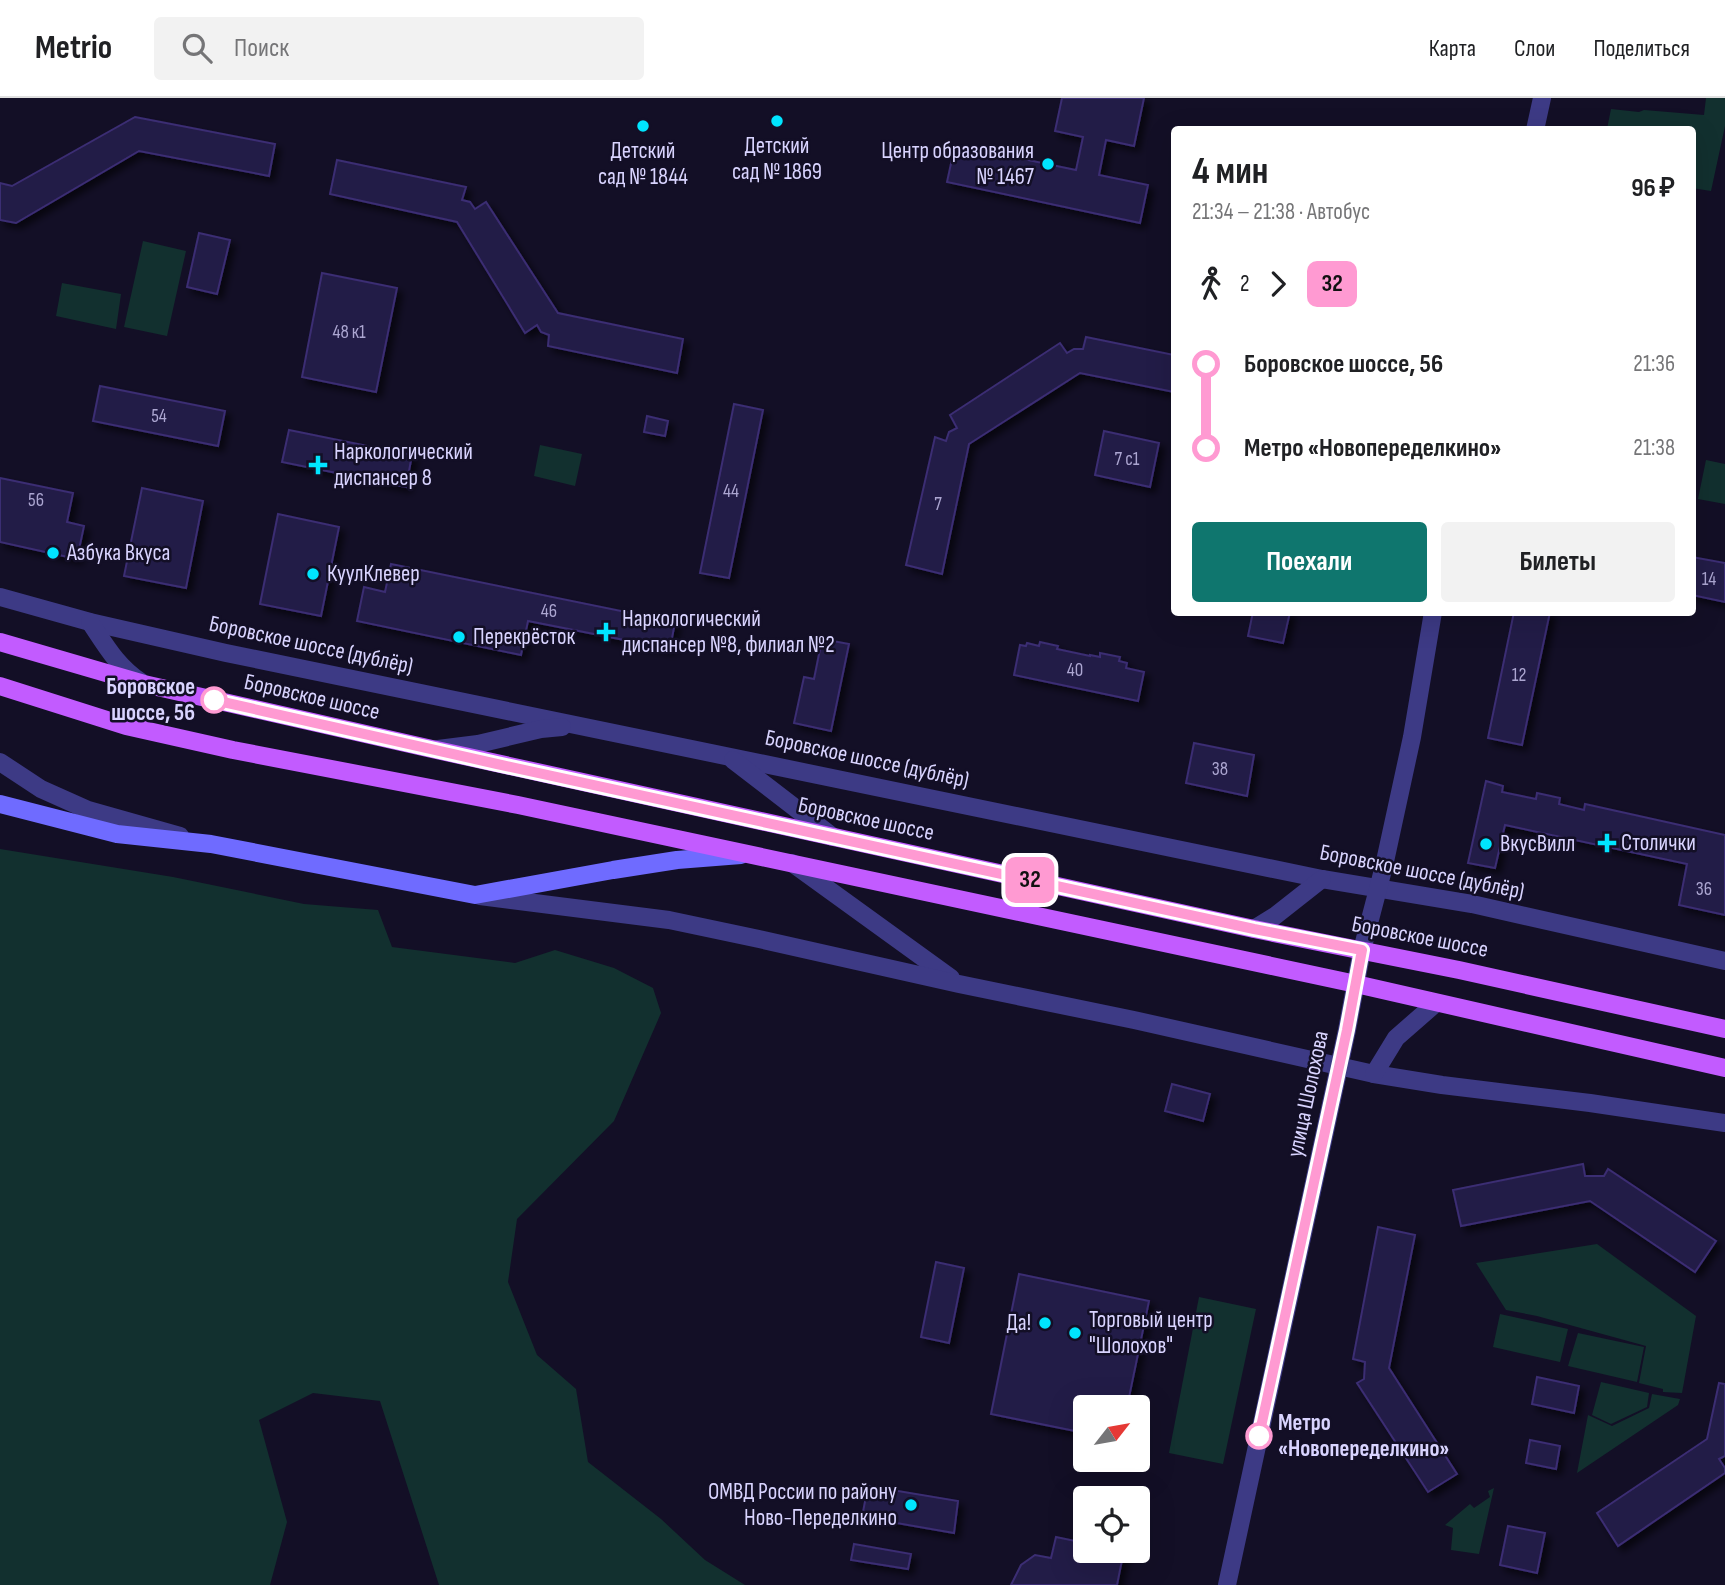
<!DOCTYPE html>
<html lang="ru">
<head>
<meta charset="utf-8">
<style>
	:root { --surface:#fff; --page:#f2f2f2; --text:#202124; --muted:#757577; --line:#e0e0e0; --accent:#0f766e }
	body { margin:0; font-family:"Sofia Sans Condensed",sans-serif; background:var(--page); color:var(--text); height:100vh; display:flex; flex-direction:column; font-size:26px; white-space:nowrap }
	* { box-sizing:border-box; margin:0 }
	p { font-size:23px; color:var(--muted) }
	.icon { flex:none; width:38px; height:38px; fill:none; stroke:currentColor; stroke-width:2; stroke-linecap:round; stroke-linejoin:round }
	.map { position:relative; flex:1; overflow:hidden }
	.side { position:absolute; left:1171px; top:28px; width:525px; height:490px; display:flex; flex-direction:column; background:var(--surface); border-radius:7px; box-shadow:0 7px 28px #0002 }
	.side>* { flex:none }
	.badge { padding:0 14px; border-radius:10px; font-size:24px; line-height:46px }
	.needle { width:46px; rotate:59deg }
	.tools { position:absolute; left:1073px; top:1297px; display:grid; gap:14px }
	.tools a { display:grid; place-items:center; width:77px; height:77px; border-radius:7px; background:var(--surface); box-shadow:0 7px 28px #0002; font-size:35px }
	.map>.badge { position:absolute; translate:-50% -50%; box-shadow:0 0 0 4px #fff }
	.legs { display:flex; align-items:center; gap:10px; height:77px; padding:0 21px; font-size:23px }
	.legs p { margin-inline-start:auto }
	.head { display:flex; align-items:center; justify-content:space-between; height:119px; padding:0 21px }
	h1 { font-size:38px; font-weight:700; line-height:52px }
	.primary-button { display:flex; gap:14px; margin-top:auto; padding:14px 21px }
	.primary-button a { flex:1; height:80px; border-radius:7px; background:var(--accent); color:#fff; font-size:28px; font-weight:700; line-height:80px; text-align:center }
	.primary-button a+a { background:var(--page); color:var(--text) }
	ul { padding:0 21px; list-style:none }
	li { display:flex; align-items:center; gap:24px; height:84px; font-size:26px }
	li i { display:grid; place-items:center; width:10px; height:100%; margin:0 9px; background:currentColor }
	li i::after { content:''; width:18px; height:18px; margin:-9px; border:5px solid; border-radius:50%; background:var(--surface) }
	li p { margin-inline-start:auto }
	li:first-child i { background:linear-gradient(#0000 50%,currentColor 0) }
	li:last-child i { background:linear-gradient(currentColor 50%,#0000 0) }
	header { display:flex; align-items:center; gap:42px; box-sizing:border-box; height:98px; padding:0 35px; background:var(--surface); border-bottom:2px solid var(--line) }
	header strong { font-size:33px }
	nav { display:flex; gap:38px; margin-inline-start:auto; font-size:24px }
	.search { width:490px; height:63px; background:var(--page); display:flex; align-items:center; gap:18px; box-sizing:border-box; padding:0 24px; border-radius:7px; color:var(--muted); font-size:26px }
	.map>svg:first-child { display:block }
	.green { fill:#12302f }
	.building { fill:#241b47; stroke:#3b2d73; stroke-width:2; filter:url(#shadow) }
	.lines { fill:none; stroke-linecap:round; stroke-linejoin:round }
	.tertiary { stroke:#3d3a85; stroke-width:18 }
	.secondary { stroke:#6f6bff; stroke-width:18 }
	.primary { stroke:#c25bff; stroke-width:18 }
	.line-1-casing { stroke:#fff; stroke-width:16 }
	.line-1 { stroke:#ff9ad2; stroke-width:10 }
	.poi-dot { fill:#00e5ff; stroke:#130f26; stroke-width:2.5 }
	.stop-1-dot { fill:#fff; stroke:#ff9ad2; stroke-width:3.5 }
	.labels { text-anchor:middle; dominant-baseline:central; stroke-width:5; stroke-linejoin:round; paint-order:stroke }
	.number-label { font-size:19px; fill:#aca6d1 }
	.poi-label { font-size:23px; fill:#d9d4ff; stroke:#130f26; text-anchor:start }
	.street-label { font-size:23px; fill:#d9d4ff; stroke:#130f26 }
	.stop-label { font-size:23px; font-weight:bold; fill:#d9d4ff; stroke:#130f26; text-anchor:end }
</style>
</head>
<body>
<header>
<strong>Metrio</strong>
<div class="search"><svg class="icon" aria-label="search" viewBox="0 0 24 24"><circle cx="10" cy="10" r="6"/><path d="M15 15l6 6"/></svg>Поиск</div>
<nav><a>Карта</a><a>Слои</a><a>Поделиться</a></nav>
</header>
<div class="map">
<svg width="1725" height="1487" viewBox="0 0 1725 1487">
	<defs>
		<filter id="shadow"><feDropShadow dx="5" dy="5" stdDeviation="3.5" flood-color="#0009"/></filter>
	</defs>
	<rect width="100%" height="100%" fill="#130f26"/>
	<g class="green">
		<path d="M1706,0H1725V28L1711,93L1692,90V32L1607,31L1611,11L1639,14L1644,12L1704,17Z"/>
		<path d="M143,143L186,153L167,238L124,229Z"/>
		<path d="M62,185L121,196L116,231L56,218Z"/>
		<path d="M540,347L582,356L575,388L534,378Z"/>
		<path d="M1706,362L1725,366V406L1698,401Z"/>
		<path d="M0,751L173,779L304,806L378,812L392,849L515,865L555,852L614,870L653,890L661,915L614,1023L517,1121L508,1184L537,1257L576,1291L588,1364L661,1421L705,1462L745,1487H439L380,1303L313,1295L259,1322L287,1424L270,1487H0Z"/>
		<path d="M1597,1146L1696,1218L1682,1295L1663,1294V1291L1639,1285L1646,1248L1537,1218L1506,1212L1476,1165Z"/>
		<path d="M1199,1199L1256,1211L1223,1366L1169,1355Z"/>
		<path d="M1500,1216L1568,1231L1560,1264L1493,1249Z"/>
		<path d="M1578,1235L1644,1249L1637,1284L1568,1268Z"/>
		<path d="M1601,1284L1649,1295L1647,1309L1611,1326L1592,1317Z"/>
		<path d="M1652,1296L1680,1301L1678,1307L1577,1375L1588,1317L1612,1328L1649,1310Z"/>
		<path d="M1494,1390L1479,1456L1451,1452L1453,1430L1445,1427L1470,1406L1474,1410L1490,1399L1488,1393Z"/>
	</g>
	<g class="building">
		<path d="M1062,0H1144L1134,48L1106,42L1099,77L1148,87L1140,125L947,84L955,47L1076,72L1083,39L1055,33Z"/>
		<path d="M135,19L275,46L269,78L139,53L16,125L0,122V85L12,88Z"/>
		<path d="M337,62L466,89L462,102L470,104L475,111L486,104L558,215L683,241L677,275L548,248L549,237L541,234L537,227L525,235L457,124L330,96Z"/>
		<path d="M199,135L230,142L217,196L187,189Z"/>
		<path d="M322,175L397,190L376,294L302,279Z"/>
		<path d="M1086,239L1174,257V294L1080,275L969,346L942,476L906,467L935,339L946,343L949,334L957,330L950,317L1060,245L1067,255L1074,251H1083Z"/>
		<path d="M100,288L225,313L218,348L93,323Z"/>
		<path d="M734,306L763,312L729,480L700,475Z"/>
		<path d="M647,318L668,323L665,338L644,334Z"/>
		<path d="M289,332L412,357L406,389L282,364Z"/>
		<path d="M1104,333L1159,345L1150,389L1095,377Z"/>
		<path d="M0,380L73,395L67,424L84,428L77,461L0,444Z"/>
		<path d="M142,390L203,403L186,490L124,478Z"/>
		<path d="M278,416L339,429L321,518L260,506Z"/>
		<path d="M1692,459L1725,465V504L1692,497Z"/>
		<path d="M391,466L675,524L670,551L528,523L521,557L357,523L364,489L385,494Z"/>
		<path d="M1253,514H1290L1283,545L1248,538Z"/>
		<path d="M1514,514H1550L1522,647L1488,640Z"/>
		<path d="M822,541L849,546L831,633L794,625L804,579L814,581Z"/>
		<path d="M1040,544L1058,548L1057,551L1090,558V557L1100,559V555L1120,559L1119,563L1127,565L1126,570L1144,574L1138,603L1014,577L1020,547L1026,548L1027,545L1039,548Z"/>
		<path d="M1194,645L1254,657L1247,698L1186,685Z"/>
		<path d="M1486,683L1503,688L1502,694L1536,701L1537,695L1560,700L1559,706L1584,712L1585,706L1725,737V817L1679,807L1687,766L1505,727L1495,770L1468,765Z"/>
		<path d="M1172,986L1210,996L1203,1023L1165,1013Z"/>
		<path d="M1583,1066L1585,1078H1604L1608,1071L1716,1143L1695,1174L1590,1103L1461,1128L1453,1092Z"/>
		<path d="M1378,1129L1415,1137L1389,1270L1457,1376L1428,1394L1357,1285L1364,1281L1365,1264L1353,1261Z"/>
		<path d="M936,1164L964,1170L949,1245L921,1239Z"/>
		<path d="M1019,1176L1149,1203L1127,1309H1085V1335L991,1316Z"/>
		<path d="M1537,1279L1579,1288L1574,1315L1532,1306Z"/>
		<path d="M1719,1285L1725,1286V1358L1719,1361L1725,1370V1375L1618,1448L1597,1415L1707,1341Z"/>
		<path d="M1530,1342L1560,1348L1556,1371L1526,1365Z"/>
		<path d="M868,1388L958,1403L954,1435L862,1419Z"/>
		<path d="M1508,1428L1545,1435L1537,1475L1500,1467Z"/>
		<path d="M1056,1439L1085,1445V1452H1124L1117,1487H1011L1021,1467L1035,1457L1051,1460Z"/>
		<path d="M854,1446L911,1456L908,1471L851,1462Z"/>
	</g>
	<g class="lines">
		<g class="tertiary">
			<path d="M1535,32L1542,0"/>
			<path d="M0,499L90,524L226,555L1322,781L1472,806L1725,863"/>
			<path d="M90,524C106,548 117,568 141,584"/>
			<path d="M438,651L478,646L541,631L562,629"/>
			<path d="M733,662L833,739"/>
			<path d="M0,664L41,691L88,712L180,738"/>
			<path d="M792,765L951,880"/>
			<path d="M480,798L669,822L759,841L959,886L1134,922L1374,976L1442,987L1590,1005L1725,1025"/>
			<path d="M1254,831L1275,818L1322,781"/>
			<path d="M1374,976L1396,940L1436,905"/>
			<path d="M1227,1487L1347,932L1362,852L1384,768L1412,639L1433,514"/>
		</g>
		<path class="secondary" d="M0,706L117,736L211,746L475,797L613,772L677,762L741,757"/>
		<g class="primary">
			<path d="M0,544L144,586L432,651L1254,831L1459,872L1725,931"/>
			<path d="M0,588L126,628L233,652L518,707L1356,886L1725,970"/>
		</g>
	</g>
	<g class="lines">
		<defs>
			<path id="line-1" d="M214,602L497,666L1254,831L1362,852L1347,932L1259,1338"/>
		</defs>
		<use href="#line-1" class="line-1-casing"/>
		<use href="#line-1" class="line-1"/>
	</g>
	<g class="poi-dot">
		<circle cx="777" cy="23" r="7"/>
		<circle cx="643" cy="28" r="7"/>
		<circle cx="1048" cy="66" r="7"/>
		<path d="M314.5 356.5h7v7h7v7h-7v7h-7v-7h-7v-7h7z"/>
		<circle cx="53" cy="455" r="7"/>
		<circle cx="313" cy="476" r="7"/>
		<path d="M602.5 523.5h7v7h7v7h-7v7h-7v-7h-7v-7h7z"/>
		<circle cx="459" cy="539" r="7"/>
		<path d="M1603.5 734.5h7v7h7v7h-7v7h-7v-7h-7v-7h7z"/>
		<circle cx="1486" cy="746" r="7"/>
		<circle cx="1045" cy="1225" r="7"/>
		<circle cx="1075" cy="1235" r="7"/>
		<circle cx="911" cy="1407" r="7"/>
	</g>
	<g class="stop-1-dot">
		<circle cx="214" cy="602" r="12"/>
		<circle cx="1259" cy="1338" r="12"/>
	</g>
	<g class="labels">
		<g class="number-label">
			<text x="349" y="234">48 к1</text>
			<text x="159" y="318">54</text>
			<text x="1127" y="361">7 с1</text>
			<text x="731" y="393">44</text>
			<text x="36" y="402">56</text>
			<text x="938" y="406">7</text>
			<text x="1709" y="481">14</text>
			<text x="549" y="513">46</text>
			<text x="1075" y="572">40</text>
			<text x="1519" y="577">12</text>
			<text x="1220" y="671">38</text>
			<text x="1704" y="791">36</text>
		</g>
		<g class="poi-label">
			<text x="777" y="48" text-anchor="middle">Детский<tspan x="777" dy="26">сад № 1869</tspan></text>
			<text x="643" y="53" text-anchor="middle">Детский<tspan x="643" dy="26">сад № 1844</tspan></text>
			<text x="1034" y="53" text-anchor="end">Центр образования<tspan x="1034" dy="26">№ 1467</tspan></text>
			<text x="334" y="354">Наркологический<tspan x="334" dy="26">диспансер 8</tspan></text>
			<text x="67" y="455">Азбука Вкуса</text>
			<text x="327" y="476">КуулКлевер</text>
			<text x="622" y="521">Наркологический<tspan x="622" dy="26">диспансер №8, филиал №2</tspan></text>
			<text x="473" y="539">Перекрёсток</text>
			<text x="1621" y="745">Столички</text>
			<text x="1500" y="746">ВкусВилл</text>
			<text x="1089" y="1222">Торговый центр<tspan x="1089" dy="26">"Шолохов"</tspan></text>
			<text x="1031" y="1225" text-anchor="end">Да!</text>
			<text x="897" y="1394" text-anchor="end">ОМВД России по району<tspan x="897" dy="26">Ново-Переделкино</tspan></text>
		</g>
		<g class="street-label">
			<text transform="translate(311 547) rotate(12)">Боровское шоссе (дублёр)</text>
			<text transform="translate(312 599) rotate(13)">Боровское шоссе</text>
			<text transform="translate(867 661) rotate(12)">Боровское шоссе (дублёр)</text>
			<text transform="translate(866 721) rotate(12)">Боровское шоссе</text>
			<text transform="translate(1422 774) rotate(11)">Боровское шоссе (дублёр)</text>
			<text transform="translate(1420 839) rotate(11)">Боровское шоссе</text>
			<text transform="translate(1308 996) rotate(-78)">улица Шолохова</text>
		</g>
		<g class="stop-label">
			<text x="195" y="589">Боровское<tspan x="195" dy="26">шоссе, 56</tspan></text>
			<text x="1278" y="1325" text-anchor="start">Метро<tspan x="1278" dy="26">«Новопеределкино»</tspan></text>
		</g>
	</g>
</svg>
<div class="tools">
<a><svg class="needle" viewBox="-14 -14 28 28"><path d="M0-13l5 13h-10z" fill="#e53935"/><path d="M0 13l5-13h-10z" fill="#757577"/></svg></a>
<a><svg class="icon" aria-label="locate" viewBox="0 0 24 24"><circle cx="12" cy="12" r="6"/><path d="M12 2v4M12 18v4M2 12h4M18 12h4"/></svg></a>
</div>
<b class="badge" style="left:1030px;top:782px;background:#ff9ad2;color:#111">32</b>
<section class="side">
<div class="head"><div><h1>4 мин</h1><p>21:34 – 21:38 · Автобус</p></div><b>96 ₽</b></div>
<div class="legs"><svg class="icon" aria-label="walk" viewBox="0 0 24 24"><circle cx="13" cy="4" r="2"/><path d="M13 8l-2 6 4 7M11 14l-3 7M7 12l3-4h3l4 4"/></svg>2<svg class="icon" aria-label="forward" viewBox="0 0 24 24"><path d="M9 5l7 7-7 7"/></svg><b class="badge" style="background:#ff9ad2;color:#111">32</b></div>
<ul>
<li><i style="color:#ff9ad2"></i><b>Боровское шоссе, 56</b><p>21:36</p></li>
<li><i style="color:#ff9ad2"></i><b>Метро «Новопеределкино»</b><p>21:38</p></li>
</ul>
<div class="primary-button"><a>Поехали</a><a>Билеты</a></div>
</section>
</div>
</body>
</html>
